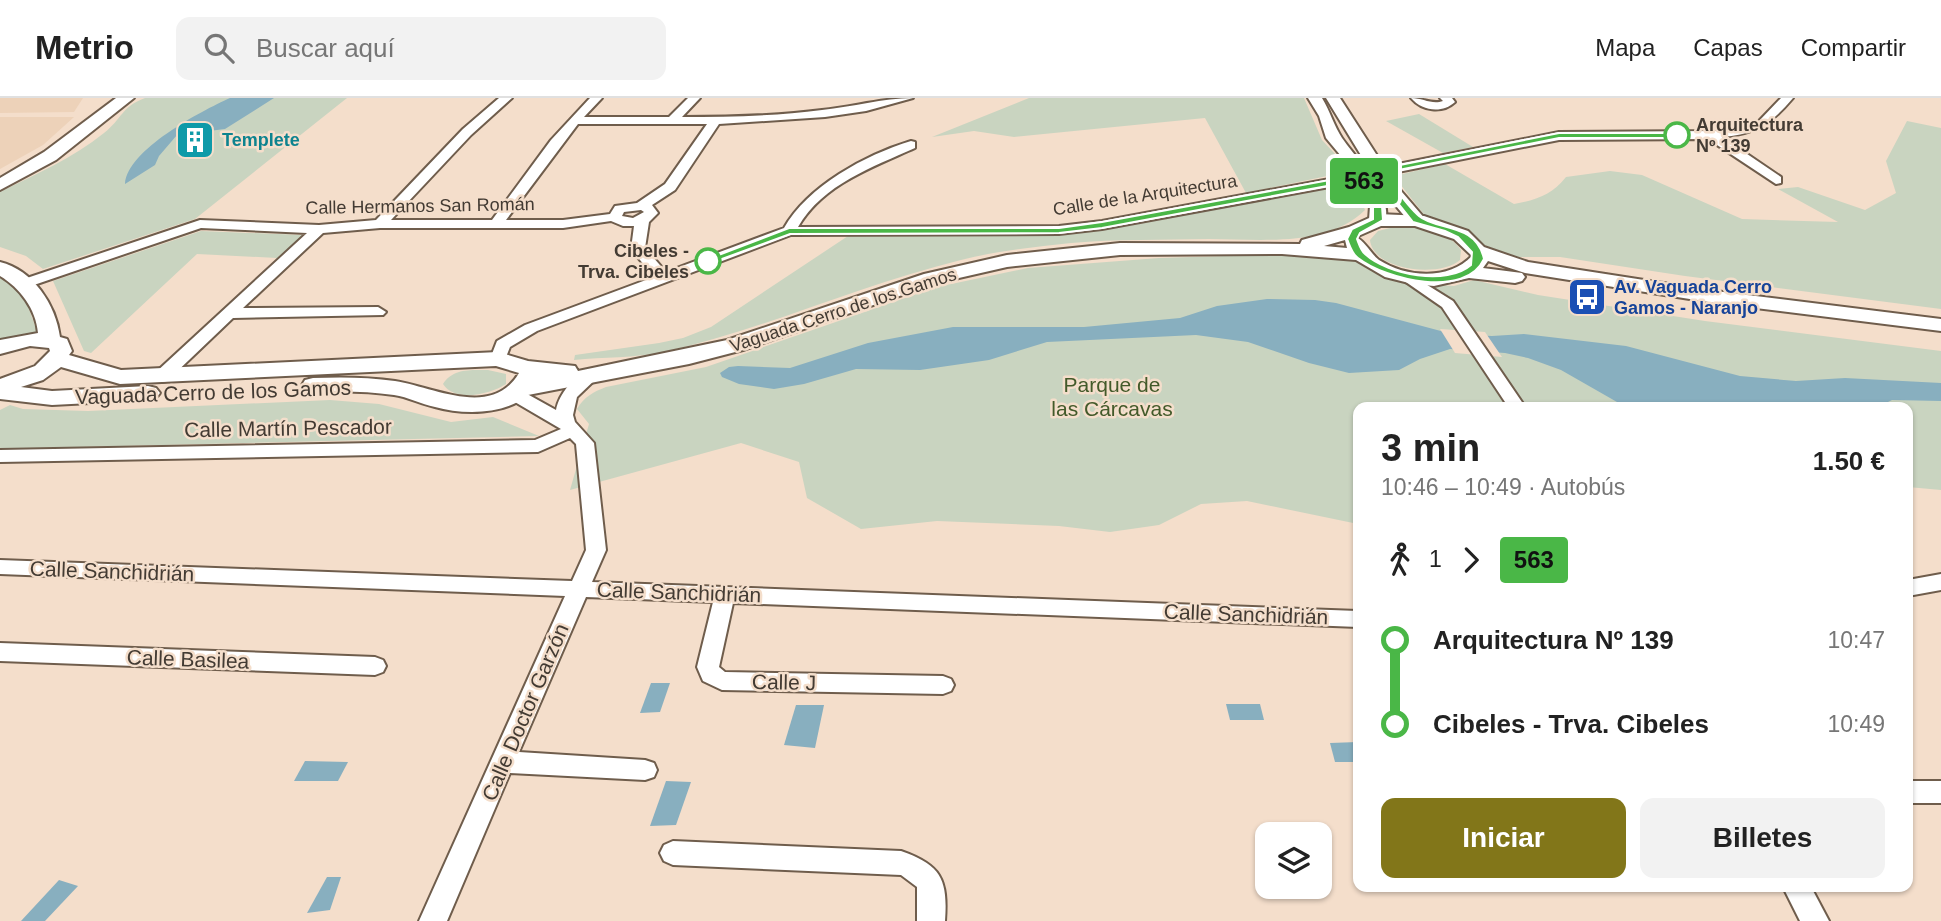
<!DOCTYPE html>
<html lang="es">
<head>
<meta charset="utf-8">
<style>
	:root { --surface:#fff; --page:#f2f2f2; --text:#222; --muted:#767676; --line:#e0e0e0; --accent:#827619 }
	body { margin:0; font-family:Helvetica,sans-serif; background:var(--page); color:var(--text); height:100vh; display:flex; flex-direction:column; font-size:26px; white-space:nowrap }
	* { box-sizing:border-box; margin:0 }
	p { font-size:23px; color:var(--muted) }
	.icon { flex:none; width:38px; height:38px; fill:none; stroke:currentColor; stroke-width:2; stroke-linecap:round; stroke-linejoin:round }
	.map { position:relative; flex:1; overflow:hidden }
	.side { position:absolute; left:1353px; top:304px; width:560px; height:490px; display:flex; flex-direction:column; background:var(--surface); border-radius:14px; box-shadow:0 2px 5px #0004 }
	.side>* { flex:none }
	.badge { padding:0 14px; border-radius:5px; font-size:24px; line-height:46px }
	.fabs { position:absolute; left:1255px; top:724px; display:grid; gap:14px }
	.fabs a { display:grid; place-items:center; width:77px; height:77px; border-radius:14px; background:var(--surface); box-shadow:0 2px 5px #0004; font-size:35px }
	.map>.badge { position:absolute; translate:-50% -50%; box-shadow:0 0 0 4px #fff }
	.legs { display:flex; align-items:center; gap:10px; height:77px; padding:0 28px; font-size:23px }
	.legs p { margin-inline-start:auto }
	.summary { display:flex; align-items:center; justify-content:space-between; height:119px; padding:0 28px }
	h1 { font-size:38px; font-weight:600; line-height:52px }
	.primary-button { display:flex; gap:14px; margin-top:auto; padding:14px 28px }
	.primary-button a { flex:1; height:80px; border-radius:14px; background:var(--accent); color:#fff; font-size:28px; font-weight:600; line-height:80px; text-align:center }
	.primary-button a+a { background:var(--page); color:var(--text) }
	ul { padding:0 28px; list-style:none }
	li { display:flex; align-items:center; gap:24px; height:84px; font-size:26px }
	li i { display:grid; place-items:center; width:10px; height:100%; margin:0 9px; background:currentColor }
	li i::after { content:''; width:18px; height:18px; margin:-9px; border:5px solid; border-radius:50%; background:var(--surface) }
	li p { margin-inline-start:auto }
	li:first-child i { background:linear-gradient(#0000 50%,currentColor 0) }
	li:last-child i { background:linear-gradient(currentColor 50%,#0000 0) }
	header { display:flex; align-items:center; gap:42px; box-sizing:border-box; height:98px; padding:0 35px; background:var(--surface); border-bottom:2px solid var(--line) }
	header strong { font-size:33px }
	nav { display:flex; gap:38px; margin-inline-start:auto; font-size:24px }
	.search { width:490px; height:63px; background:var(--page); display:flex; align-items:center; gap:18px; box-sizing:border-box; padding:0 24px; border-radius:14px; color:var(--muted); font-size:26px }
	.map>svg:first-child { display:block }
	.built { fill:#edd2b9 }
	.green { fill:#c9d4c0 }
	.water { fill:#88afbf }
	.pier { fill:#f4decb }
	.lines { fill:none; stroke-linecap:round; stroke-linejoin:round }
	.minor-casing { stroke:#6f5d4c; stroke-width:4 }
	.tertiary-casing { stroke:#6f5d4c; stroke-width:4 }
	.secondary-casing { stroke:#6f5d4c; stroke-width:4 }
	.minor { fill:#fff; fill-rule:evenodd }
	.tertiary { fill:#fff; fill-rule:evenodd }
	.secondary { fill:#fff; fill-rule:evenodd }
	.line-1 { fill:#4ab747; stroke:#fff; stroke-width:2 }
	.stop-1-dot { fill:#fff; stroke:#4ab747; stroke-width:3.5 }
	.labels { text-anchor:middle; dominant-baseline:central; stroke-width:5; stroke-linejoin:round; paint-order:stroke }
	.far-stop-label { font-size:18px; font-weight:bold; fill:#433b33; stroke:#f4decb; text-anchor:start }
	.far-culture-label { font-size:18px; font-weight:bold; fill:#0d838f; stroke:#f4decb; text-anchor:start }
	.far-street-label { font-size:18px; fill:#433b33; stroke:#f4decb }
	.far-transit-label { font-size:18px; font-weight:bold; fill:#164399; stroke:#f4decb; text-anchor:start }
	.park-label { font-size:21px; fill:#435a2a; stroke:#f4decb }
	.street-label { font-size:21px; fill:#433b33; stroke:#f4decb }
</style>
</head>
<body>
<header>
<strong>Metrio</strong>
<div class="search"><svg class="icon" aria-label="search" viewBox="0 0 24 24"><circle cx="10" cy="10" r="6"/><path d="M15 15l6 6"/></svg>Buscar aquí</div>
<nav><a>Mapa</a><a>Capas</a><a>Compartir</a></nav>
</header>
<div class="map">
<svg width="1941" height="823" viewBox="0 0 1941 823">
	<rect width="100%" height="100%" fill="#f4decb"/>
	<g class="built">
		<path d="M0,0H83L74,14L0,15Z"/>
		<path d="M0,19H74L43,47L0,71Z"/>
	</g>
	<g class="green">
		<path d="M145,0H347L195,121L43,171L26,158L0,149V94C36,76 73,60 104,35C122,21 121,9 145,0Z"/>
		<path d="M1029,0H1304L1322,42L1351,73L1246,95L1205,20L1014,39L974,33L932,39Z"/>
		<path d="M1419,16L1473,49L1443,55L1386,23Z"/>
		<path d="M1907,23L1941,30V211L1685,178L1560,159H1518L1482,149L1471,138L1450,126L1426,119L1396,81L1398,77L1445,66L1514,106C1536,102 1552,97 1566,79L1610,73L1642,77L1742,121L1838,124L1778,91L1798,89L1865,112L1896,95L1886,63Z"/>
		<path d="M1350,87L1357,91L1365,112C1327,150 1259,141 1209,141C1163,142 1117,141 1071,145C1035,149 996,153 961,162C860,187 765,231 664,254C635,260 603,259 574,262L575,257L659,245L683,240L711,229L851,136L1063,137Z"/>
		<path d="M1394,129C1418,128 1447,132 1461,152L1460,162C1440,180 1373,173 1370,142L1378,133Z"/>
		<path d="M201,133L304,137L277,160L197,156L91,255L84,253L53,183Z"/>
		<path d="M1348,154L1371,173L1406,185L1454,188L1474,182L1538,197L1705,223L1941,253V392L1908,389V310H1358V426L1247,403L1201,406L1159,427L1110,434L1059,428L937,423L861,431L807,400L799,364L741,345L570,392L589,326L577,311C584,299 593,294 606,289L706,269L937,189L1028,170L1159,160Z"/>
		<path d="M0,178L24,197L38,236L0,244Z"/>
		<path d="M488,272L506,276V286C491,296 455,305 443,286C453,270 471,272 488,272Z"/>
		<path d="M330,302L379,306L451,324L493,319L539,338L0,351V312L10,307L23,311L88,313Z"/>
	</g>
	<g class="water">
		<path d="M230,0H274L225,31L177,37L159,58L155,67L125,86C127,52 201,13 230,0Z"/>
		<path d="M1267,201L1315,202L1336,205L1452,236L1492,238L1524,236L1626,248L1740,278L1796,283L1845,280L1941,285V303L1892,302L1876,310H1638L1617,304L1561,272L1528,260L1505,255L1450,251L1420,261L1399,272L1349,275L1309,265L1248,244L1196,237L1047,244L989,262L920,272L856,271L804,286L774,291L739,286L722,279L720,275L729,269L738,268L790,270L868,245L953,229H1084L1180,220L1217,208Z"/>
		<path d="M651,585H670L660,614L640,615Z"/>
		<path d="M1226,606H1260L1264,622H1230Z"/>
		<path d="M796,607H824L815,650L784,647Z"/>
		<path d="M1358,644V664H1335L1330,645Z"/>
		<path d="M305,663L348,664L338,683H294Z"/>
		<path d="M666,683L691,684L676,727L650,728Z"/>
		<path d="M327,779H341L330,812L307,815Z"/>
		<path d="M59,782L78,788L45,823H21Z"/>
	</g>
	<path class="pier" d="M1440,231L1485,234L1502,259L1455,255Z"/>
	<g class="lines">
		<defs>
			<g id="minor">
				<path d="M499,0H512L471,37L391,122H492L551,42L590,0H602L584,19H669L688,0H700L682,19C729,19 776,18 822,12C853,9 882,0 913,0L866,13L825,19L719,26L675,92L652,107L658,115L649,124L645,150L666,174L784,130C808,88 865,57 911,43L915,44V50C873,69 823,86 798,129L1059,128L1102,123L1362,75L1368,79L1362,83L1102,131L1059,136L791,137L537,233L510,249L504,264L498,266L490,261L497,243L525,227L654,179L631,151L634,128H623L611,123L563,130H380L323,135L243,210L378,209L386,214L383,217L233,220L167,283L161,284L153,279L155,275L307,135L201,130L31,188L26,189L19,185L21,182L200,122L319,127L376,122L463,31ZM578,26H707L665,86L637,105L615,108L610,116L563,122H506ZM641,112L644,114L633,120L622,118L624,114Z"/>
				<path d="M1411,0C1423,0 1432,7 1443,3L1440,0H1452L1455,4C1442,16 1422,13 1411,0Z"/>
				<path d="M1781,0H1793C1771,26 1756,36 1722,39L1781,79V85L1776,86L1708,41L1559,42L1378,78L1372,74L1378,70L1559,34L1711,33L1738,31L1759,23Z"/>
				<path d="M1408,175L1453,203L1526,310H1509L1442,209L1403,182L1401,179L1403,176Z"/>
				<path d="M591,273L599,278L577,299L573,317L575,324L594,345L606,452L592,484L1358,513V529L733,505L719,569L725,574L943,578L951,581L954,587L951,593L943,596L722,592L703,583L697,569L713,504L586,499L519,654L645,662L654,665L657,672L654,679L645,682L510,675L447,823H419L565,498L0,476V462L572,483L586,452L576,346L570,340L538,354L0,364V352L535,342L561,331L508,300L506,296L508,292H520L556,312C559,296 574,277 591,273Z"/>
				<path d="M1941,476V492L1908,498V482Z"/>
				<path d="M0,545L375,559L383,562L386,568L383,574L375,577L0,563Z"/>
				<rect x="1908" y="683" width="33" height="22"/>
				<path d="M673,743L901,753C941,767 948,781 945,823H917V789L901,777L673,767L664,763L660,755L664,747Z"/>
				<path d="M1783,789H1811L1829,823H1800Z"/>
			</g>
			<g id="tertiary">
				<path d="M1308,0H1322C1330,13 1334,28 1342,40C1355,59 1397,102 1384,126L1378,127L1369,122L1370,108L1346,64L1326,40L1319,18Z"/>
				<path d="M1326,0H1340L1396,87L1426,122L1423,126H1411L1381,90Z"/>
			</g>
			<g id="secondary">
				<path d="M116,0H134L56,62L0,92V80L44,54Z"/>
				<path d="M1378,116L1424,118L1468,133L1484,149L1528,164L1715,193L1941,221V233L1715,205L1525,175L1488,163L1483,170L1522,175L1525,179L1522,183L1515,185L1469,180L1434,188L1413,186L1385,179L1356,162L1282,156L1120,157L1007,169L937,185L743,252L689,266L528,297C505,317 463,317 435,309C421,306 408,299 394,297C367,293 340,293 313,294L305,292L302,287L305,282L313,280C340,279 368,279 395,283C434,289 492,321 519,275L496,268L120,286L61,269L43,282L21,289L52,293L148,288L156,290L160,295L156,300L148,302L52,307L0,301V281L35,268L50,253L49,250L30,248L0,256V242L38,235C36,211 20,190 0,178V164C33,172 56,207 60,239L67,241L72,253L69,257L121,272L498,254L528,263L575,268L578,273L727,242L924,176L1007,157L1120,145L1300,146L1302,142L1349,129ZM1381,128H1415L1454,141L1472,158C1449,182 1407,180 1379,162C1370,155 1365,143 1356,139ZM1345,142L1347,150L1324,148Z"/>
			</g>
		</defs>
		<use href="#minor" class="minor-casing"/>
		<use href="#tertiary" class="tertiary-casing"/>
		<use href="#secondary" class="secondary-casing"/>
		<use href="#minor" class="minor"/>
		<use href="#tertiary" class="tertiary"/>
		<use href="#secondary" class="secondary"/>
	</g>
	<path class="line-1" d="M1559,35H1677L1681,37L1677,40H1559L1384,75C1395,89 1406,107 1419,118C1436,133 1476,124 1484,161C1466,201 1386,182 1358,160C1352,156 1350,148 1347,141L1352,131L1373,121V108L1359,82L1102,130L1059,135L790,136L711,165L703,163L789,130H1059L1102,124L1362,76L1367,79L1382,108L1383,122L1360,135L1357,141C1359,146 1361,153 1365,156C1388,177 1447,188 1471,167L1472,154L1458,139L1445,133L1413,124L1375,76V72Z"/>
	<defs>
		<symbol id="building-square" viewBox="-11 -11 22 22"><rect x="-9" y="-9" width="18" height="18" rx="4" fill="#0f9aa8" stroke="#f4decb"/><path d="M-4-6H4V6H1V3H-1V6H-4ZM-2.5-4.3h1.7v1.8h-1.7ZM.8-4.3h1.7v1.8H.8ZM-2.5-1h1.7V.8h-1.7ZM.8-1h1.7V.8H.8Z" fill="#fff"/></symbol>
		<symbol id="bus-square" viewBox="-11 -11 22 22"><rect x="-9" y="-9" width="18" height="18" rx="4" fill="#1a4fb4" stroke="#f4decb"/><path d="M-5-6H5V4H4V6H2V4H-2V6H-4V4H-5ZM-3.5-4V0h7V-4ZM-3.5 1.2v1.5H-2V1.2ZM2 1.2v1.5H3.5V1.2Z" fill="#fff"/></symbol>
	</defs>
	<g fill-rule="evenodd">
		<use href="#building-square" x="173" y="20" width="44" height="44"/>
		<use href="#bus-square" x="1565" y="177" width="44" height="44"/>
	</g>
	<g class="stop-1-dot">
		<circle cx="1677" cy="37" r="12"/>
		<circle cx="708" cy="163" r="12"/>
	</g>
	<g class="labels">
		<g class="far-stop-label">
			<text x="1696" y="27">Arquitectura<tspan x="1696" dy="21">Nº 139</tspan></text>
			<text x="689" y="153" text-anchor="end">Cibeles -<tspan x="689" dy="21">Trva. Cibeles</tspan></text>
		</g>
		<g class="far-culture-label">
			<text x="222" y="42">Templete</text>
		</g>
		<g class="far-street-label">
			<text transform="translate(1145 97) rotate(-9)">Calle de la Arquitectura</text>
			<text transform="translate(420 108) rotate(-1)">Calle Hermanos San Román</text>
			<text transform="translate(843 212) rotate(-18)">Vaguada Cerro de los Gamos</text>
		</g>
		<g class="far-transit-label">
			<text x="1614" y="189">Av. Vaguada Cerro<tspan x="1614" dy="21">Gamos - Naranjo</tspan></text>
		</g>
		<g class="park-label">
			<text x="1112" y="286">Parque de<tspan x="1112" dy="24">las Cárcavas</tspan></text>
		</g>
		<g class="street-label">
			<text transform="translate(213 294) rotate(-2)">Vaguada Cerro de los Gamos</text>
			<text transform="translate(288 330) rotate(-1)">Calle Martín Pescador</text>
			<text transform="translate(112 473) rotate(2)">Calle Sanchidrián</text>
			<text transform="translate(679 494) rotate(2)">Calle Sanchidrián</text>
			<text transform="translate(1246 516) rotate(2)">Calle Sanchidrián</text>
			<text transform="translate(188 561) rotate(2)">Calle Basilea</text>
			<text transform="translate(784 584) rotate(1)">Calle J</text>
			<text transform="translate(525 614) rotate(-67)">Calle Doctor Garzón</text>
		</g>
	</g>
</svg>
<div class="fabs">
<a><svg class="icon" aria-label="layers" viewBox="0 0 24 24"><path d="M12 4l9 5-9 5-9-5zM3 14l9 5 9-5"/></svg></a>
</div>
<b class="badge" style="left:1364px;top:83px;background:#4ab747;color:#111">563</b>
<section class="side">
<div class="summary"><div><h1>3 min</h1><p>10:46 – 10:49 · Autobús</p></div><b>1.50 €</b></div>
<div class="legs"><svg class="icon" aria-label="walk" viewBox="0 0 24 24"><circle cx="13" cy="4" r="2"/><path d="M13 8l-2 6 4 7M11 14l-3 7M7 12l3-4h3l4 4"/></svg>1<svg class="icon" aria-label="forward" viewBox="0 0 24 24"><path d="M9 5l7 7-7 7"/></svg><b class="badge" style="background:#4ab747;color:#111">563</b></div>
<ul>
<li><i style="color:#4ab747"></i><b>Arquitectura Nº 139</b><p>10:47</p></li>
<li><i style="color:#4ab747"></i><b>Cibeles - Trva. Cibeles</b><p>10:49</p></li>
</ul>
<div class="primary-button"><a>Iniciar</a><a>Billetes</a></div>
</section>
</div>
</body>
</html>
